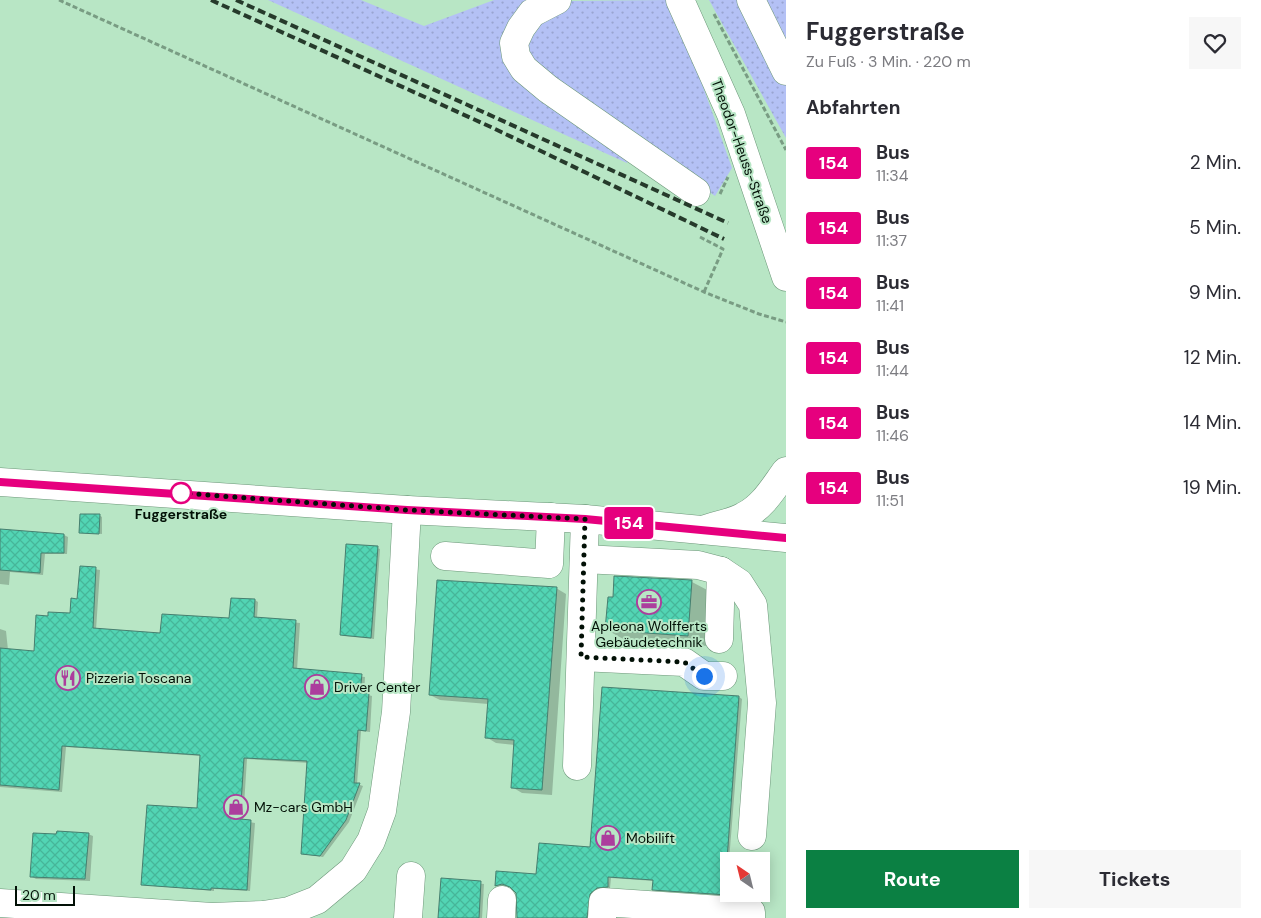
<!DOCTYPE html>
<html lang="de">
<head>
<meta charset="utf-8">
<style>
	:root { --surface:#fff; --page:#f7f7f7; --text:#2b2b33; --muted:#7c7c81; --accent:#0b8043 }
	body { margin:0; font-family:"DM Sans",sans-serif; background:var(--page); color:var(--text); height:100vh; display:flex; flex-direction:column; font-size:19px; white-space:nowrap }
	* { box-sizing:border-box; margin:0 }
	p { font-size:16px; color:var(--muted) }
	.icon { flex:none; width:28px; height:28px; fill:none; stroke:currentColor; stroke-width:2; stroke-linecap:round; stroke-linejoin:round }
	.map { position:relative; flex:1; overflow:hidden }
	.drawer { display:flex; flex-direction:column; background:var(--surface); width:475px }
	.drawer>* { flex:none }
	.badge { padding:0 10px; border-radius:4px; font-size:18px; line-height:32px }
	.needle { width:32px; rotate:325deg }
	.buttons { position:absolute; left:720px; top:852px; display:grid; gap:10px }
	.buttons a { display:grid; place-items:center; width:50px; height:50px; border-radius:0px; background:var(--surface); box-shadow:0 2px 12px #0003; font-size:25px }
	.scale { position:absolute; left:15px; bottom:12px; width:60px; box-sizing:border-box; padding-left:5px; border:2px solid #021006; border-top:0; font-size:14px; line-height:18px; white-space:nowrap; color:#021006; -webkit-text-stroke:4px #b8e6c5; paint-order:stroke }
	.you { position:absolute; width:25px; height:25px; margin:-12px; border:4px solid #fff; border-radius:50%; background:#1a73e8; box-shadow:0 0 0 8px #1a73e833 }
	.map>.badge { position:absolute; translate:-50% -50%; box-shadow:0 0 0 2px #fff }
	h2 { padding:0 20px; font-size:19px; line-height:45px }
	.round { display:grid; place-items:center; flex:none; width:52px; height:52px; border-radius:0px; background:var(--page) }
	.overview { display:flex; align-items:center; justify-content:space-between; height:85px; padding:0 20px }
	h1 { font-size:24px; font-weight:700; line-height:38px }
	.primary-button { display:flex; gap:10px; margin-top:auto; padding:10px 20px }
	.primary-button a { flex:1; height:58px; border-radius:0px; background:var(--accent); color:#fff; font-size:20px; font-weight:700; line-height:58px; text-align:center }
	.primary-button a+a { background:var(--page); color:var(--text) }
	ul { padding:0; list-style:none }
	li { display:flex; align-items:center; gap:15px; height:65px; padding:0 20px }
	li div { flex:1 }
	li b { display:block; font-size:19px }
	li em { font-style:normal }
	li .badge { min-width:55px; font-weight:700; text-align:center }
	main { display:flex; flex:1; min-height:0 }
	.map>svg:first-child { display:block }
	.grass { fill:url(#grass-dots) }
	.shadow { fill:#0003 }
	.building { fill:url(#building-cross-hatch); stroke:#467f6f }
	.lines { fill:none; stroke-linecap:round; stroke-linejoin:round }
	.minor-casing { stroke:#6c9779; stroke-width:29 }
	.major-casing { stroke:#6c9779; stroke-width:29 }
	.path { stroke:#799c83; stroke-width:3; stroke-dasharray:5 2.5; stroke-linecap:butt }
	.minor { stroke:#fff; stroke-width:28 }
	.major { stroke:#fff; stroke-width:28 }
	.rail { stroke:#263a2b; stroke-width:4; stroke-dasharray:8 4; stroke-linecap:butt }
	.line-casing { stroke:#fff; stroke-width:11 }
	.line { stroke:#e6007e; stroke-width:8 }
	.walk { stroke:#021006; stroke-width:5; stroke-dasharray:0 9 }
	.stop-dot { fill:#fff; stroke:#e6007e; stroke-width:2.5 }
	.labels { text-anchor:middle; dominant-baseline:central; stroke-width:4; stroke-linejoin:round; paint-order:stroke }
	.street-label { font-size:14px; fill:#021006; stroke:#b8e6c5 }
	.stop-label { font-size:14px; font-weight:bold; fill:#021006; stroke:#b8e6c5 }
	.poi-label { font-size:14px; fill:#021006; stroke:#b8e6c5; text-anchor:start }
</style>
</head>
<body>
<main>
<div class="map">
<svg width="786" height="918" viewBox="0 0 786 918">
	<defs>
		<pattern id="grass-dots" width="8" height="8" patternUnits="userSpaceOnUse" patternTransform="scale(1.25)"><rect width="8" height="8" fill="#b4c1f5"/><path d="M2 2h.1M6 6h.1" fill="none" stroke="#99a5d1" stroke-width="1.8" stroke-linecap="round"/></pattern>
		<pattern id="building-cross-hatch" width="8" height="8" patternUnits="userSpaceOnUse" patternTransform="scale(1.25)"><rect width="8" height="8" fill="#52d5b4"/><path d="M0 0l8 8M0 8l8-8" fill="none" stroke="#46b699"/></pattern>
	</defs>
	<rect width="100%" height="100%" fill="#b8e6c5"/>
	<g class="grass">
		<path d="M268,0H361L424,26L494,0H534C518,16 491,33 504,59L630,154L627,163Z"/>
		<path d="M666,0L700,78L732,168L715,196L534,68L526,55L528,44L539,24L553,10L572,1Z"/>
		<path d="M709,0H786V138Z"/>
	</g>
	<g class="shadow">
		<path d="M99,515L102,517V534L80,532Z"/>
		<path d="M0,531L64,535L68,537L67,554H45L43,575L10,572L9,585L0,584Z"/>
		<path d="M377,548L380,549L374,639L344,636L341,635Z"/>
		<path d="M81,567L100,570L96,630L162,634L230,620L255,600L258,602L257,618L300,623L297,670L365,677L364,694L372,696L370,732L361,731L357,784L363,786L349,822L323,857L302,854L309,763L247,759L243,821L255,823L250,891L214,889V891L143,885L198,810L201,756L66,747L62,792L0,787V629L6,631L8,650L35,652L49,618L71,614L78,600Z"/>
		<path d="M616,578L692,582L711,592L707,646L625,640L607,630L614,598Z"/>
		<path d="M556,588L566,594L552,795L522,793L512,787L515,745L496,743L486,737L488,704L440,700L430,695Z"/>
		<path d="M739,697L742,699L729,861L728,888L730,896L657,891L654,889V881L611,878L610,888L600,889L592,895L589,918H518L517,892L512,887L496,886L497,872L538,875L592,848Z"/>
		<path d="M88,834L93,836L90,881L36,879L31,876Z"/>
		<path d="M442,880L484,884L482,918H439Z"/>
	</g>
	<g class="building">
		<path d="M80,514H100L99,534L79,533Z"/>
		<path d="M0,529L64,534V553H41L40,573L0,570Z"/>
		<path d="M346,544L378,546L371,638L340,635Z"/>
		<path d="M80,566L96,567L93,628L160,633L162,614L229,618L231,598L255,599L254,617L296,620L293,668L362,674L360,693H369L366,731L358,730L354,783H360L346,820L320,856L301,854L307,761L244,758L240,819L251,820L247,890L211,888V890L141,885L147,805L197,808L200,755L62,746L59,790L0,785V648L34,651L36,615L48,616V612L70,613L71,598L77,599Z"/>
		<path d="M614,576L692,580L688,636L605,630L608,597H613Z"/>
		<path d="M437,580L557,587L542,790L511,788L514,740L485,738L488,699L429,695Z"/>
		<path d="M602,687L739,696L725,887H728V895L652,890L653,880L608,877V887L597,888L590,894L587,918H517L516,893L510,887L502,884L495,886L496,871L536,874L539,843L590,847Z"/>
		<path d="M57,831L89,833L85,879L30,877L33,833L56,834Z"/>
		<path d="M441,878L481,881L479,918H438Z"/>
	</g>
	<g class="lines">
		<defs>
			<g id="minor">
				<path d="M557,0L532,13L521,28L514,43L516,56L524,69L548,89L696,192"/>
				<path d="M751,0L786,71"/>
				<path d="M0,482L407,510L585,519L786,538"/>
				<path d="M445,556L549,564L551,517"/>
				<path d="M584,559L698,565L721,571L739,583L753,605L762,703L752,836"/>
				<path d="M719,639L721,571"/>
				<path d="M581,657L684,662L704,676H723"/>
				<path d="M577,766L585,519"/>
				<path d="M0,903L212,917L263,915L289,911L317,900L353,870L371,841L382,811L396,712L407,510"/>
				<path d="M408,918L411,876"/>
				<path d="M501,918L502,900"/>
				<path d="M602,918L603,902L751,912V918"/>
			</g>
			<g id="major">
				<path d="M680,0L731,114L786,277"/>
				<path d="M703,530C716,525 732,523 744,516C763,507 774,487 786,471"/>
			</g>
		</defs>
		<use href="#minor" class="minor-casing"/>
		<use href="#major" class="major-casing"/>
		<g class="path">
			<path d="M59,0L704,292L759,314L786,322"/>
			<path d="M714,14L786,150"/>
			<path d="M720,194L728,177"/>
			<path d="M700,237L723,249L704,292"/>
		</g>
		<use href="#minor" class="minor"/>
		<use href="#major" class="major"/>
		<g class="rail">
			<path d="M211,0L493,128L724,239"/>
			<path d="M236,0L728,223"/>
		</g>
	</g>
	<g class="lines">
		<defs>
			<path id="line" d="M0,482L407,510L585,519L786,538"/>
		</defs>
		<use href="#line" class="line-casing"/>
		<use href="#line" class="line"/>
		<path class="walk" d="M181,493L407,510L585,519L581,657L684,662L704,676"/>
	</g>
	<defs>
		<symbol id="office-ring" viewBox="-11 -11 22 22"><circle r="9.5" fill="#b8e6c5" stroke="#ac3e9d" stroke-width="1.5"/><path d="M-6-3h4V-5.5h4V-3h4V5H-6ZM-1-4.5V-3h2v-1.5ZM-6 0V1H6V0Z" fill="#ac3e9d"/></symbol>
		<symbol id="restaurant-ring" viewBox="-11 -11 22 22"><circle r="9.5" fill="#b8e6c5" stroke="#ac3e9d" stroke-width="1.5"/><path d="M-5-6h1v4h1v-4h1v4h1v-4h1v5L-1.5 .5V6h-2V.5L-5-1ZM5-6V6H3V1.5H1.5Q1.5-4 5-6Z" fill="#ac3e9d"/></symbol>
		<symbol id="shop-ring" viewBox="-11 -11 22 22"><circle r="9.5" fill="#b8e6c5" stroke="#ac3e9d" stroke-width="1.5"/><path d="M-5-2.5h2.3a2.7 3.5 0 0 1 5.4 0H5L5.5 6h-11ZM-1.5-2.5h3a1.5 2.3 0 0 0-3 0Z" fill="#ac3e9d"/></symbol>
	</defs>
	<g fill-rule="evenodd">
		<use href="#office-ring" x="635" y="588" width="28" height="28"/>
		<use href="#restaurant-ring" x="54" y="664" width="28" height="28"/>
		<use href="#shop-ring" x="303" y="673" width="28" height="28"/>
		<use href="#shop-ring" x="222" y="793" width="28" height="28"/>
		<use href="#shop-ring" x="594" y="824" width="28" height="28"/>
	</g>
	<circle class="stop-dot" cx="181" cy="493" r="10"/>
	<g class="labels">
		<g class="street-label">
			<text transform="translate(742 151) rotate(70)">Theodor-Heuss-Straße</text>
		</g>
		<g class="stop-label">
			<text x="181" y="514">Fuggerstraße</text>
		</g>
		<g class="poi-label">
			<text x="649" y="626" text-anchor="middle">Apleona Wolfferts<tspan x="649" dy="16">Gebäudetechnik</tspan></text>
			<text x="86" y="678">Pizzeria Toscana</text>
			<text x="334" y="687">Driver Center</text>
			<text x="254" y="807">Mz-cars GmbH</text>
			<text x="626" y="838">Mobilift</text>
		</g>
	</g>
</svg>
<div class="buttons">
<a><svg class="needle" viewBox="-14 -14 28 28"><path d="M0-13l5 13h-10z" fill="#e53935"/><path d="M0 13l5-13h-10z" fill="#7c7c81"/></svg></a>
</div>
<div class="scale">20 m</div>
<div class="you" style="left:704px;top:676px"></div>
<b class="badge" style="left:629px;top:523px;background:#e6007e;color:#fff">154</b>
</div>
<section class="drawer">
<div class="overview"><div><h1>Fuggerstraße</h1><p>Zu Fuß · 3 Min. · 220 m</p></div><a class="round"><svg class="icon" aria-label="heart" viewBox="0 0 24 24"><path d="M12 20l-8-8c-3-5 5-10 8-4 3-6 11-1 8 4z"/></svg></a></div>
<h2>Abfahrten</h2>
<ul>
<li><span class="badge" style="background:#e6007e;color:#fff">154</span><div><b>Bus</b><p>11:34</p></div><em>2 Min.</em></li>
<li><span class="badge" style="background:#e6007e;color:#fff">154</span><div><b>Bus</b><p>11:37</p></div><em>5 Min.</em></li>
<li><span class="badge" style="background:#e6007e;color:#fff">154</span><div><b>Bus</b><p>11:41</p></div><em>9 Min.</em></li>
<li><span class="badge" style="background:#e6007e;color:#fff">154</span><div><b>Bus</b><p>11:44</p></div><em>12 Min.</em></li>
<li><span class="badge" style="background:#e6007e;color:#fff">154</span><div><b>Bus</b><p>11:46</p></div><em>14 Min.</em></li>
<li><span class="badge" style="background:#e6007e;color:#fff">154</span><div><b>Bus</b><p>11:51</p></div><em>19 Min.</em></li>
</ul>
<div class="primary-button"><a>Route</a><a>Tickets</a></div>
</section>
</main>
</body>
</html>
